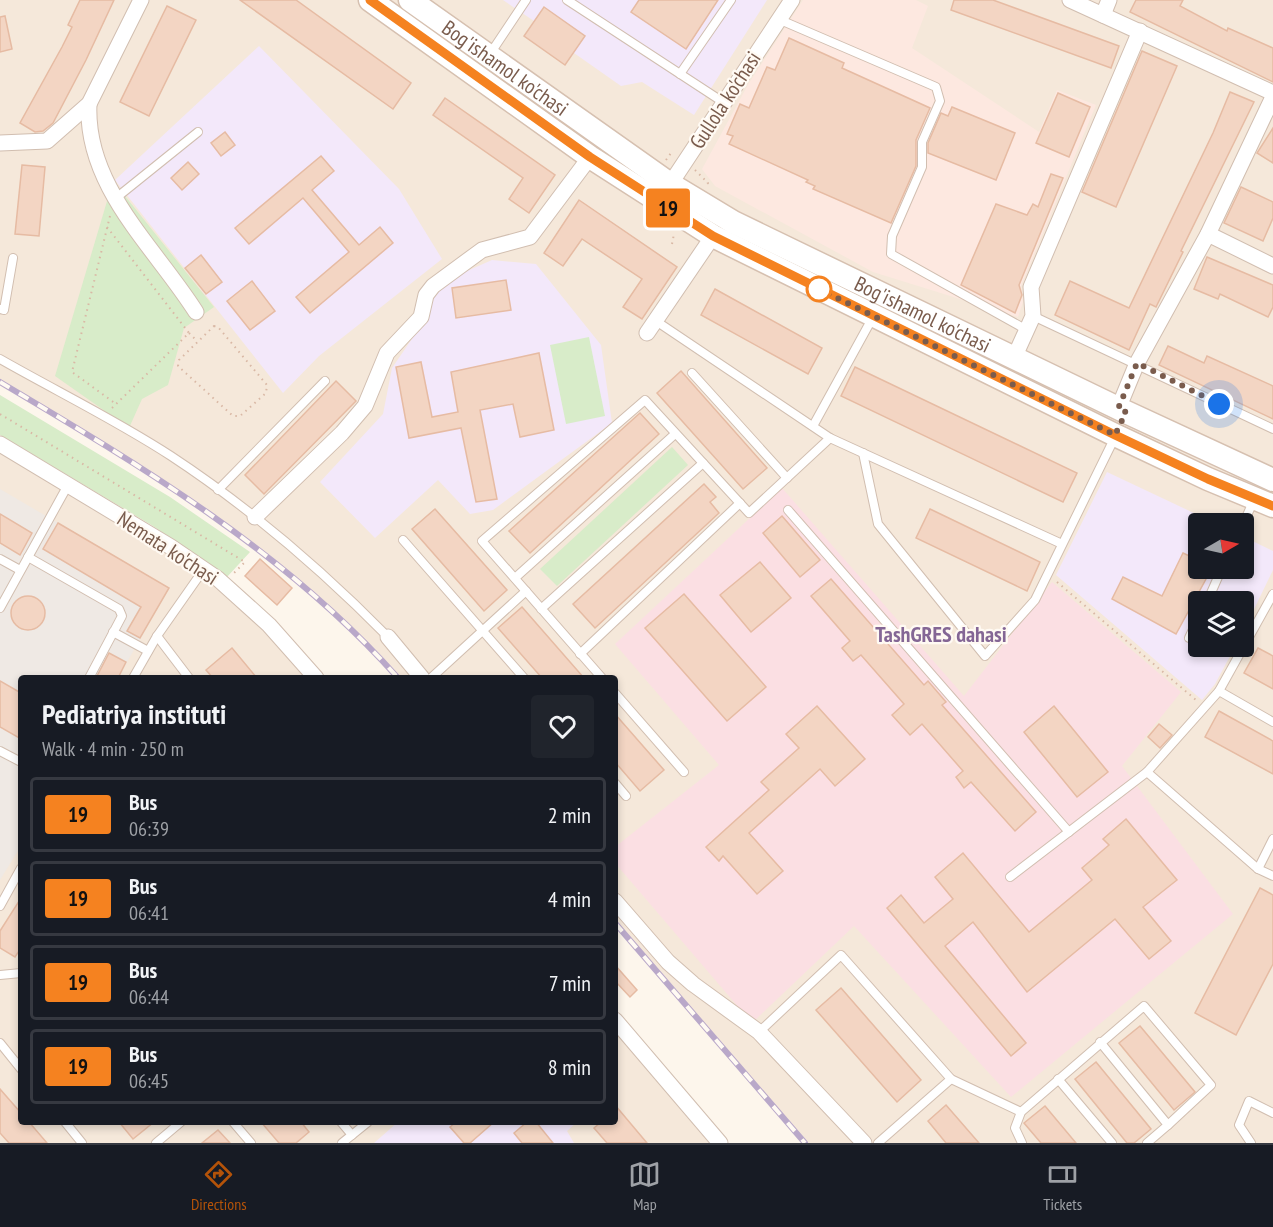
<!DOCTYPE html>
<html lang="en">
<head>
<meta charset="utf-8">
<style>
	:root { --surface:#171b24; --page:#20242c; --text:#f1f3f6; --muted:#9ea1a6; --line:#363941; --accent:#b45309 }
	body { margin:0; font-family:"PT Sans Narrow",sans-serif; background:var(--page); color:var(--text); height:100vh; display:flex; flex-direction:column; font-size:22px; white-space:nowrap }
	* { box-sizing:border-box; margin:0 }
	p { font-size:20px; color:var(--muted) }
	.icon { flex:none; width:33px; height:33px; fill:none; stroke:currentColor; stroke-width:2; stroke-linecap:round; stroke-linejoin:round }
	.map { position:relative; flex:1; overflow:hidden }
	.sheet { position:absolute; left:18px; top:675px; width:600px; height:450px; display:flex; flex-direction:column; background:var(--surface); border-radius:6px; box-shadow:0 3px 9px #0003 }
	.sheet>* { flex:none }
	.badge { padding:0 12px; border-radius:4px; font-size:21px; line-height:39px }
	.needle { width:39px; rotate:81deg }
	.buttons { position:absolute; left:1188px; top:513px; display:grid; gap:12px }
	.buttons a { display:grid; place-items:center; width:66px; height:66px; border-radius:6px; background:var(--surface); box-shadow:0 3px 9px #0003; font-size:30px }
	.you { position:absolute; width:30px; height:30px; margin:-15px; border:4px solid #fff; border-radius:50%; background:#1a73e8; box-shadow:0 0 0 9px #1a73e833 }
	.map>.badge { position:absolute; translate:-50% -50%; box-shadow:0 0 0 3px #fff }
	.round { display:grid; place-items:center; flex:none; width:63px; height:63px; border-radius:6px; background:var(--page) }
	.head { display:flex; align-items:center; justify-content:space-between; height:102px; padding:0 24px }
	h1 { font-size:28px; font-weight:600; line-height:45px }
	ul { padding:0; list-style:none }
	li { display:flex; align-items:center; gap:18px; height:75px; margin:0 12px 9px; padding:0 12px; border:3px solid var(--line); border-radius:6px }
	li div { flex:1 }
	li b { display:block; font-size:22px }
	li em { font-style:normal }
	li .badge { min-width:66px; font-weight:700; text-align:center }
	.dock { display:flex; justify-content:space-around; align-items:center; height:84px; border-top:2px solid var(--line); background:var(--surface); font-size:16px; color:var(--muted) }
	.dock a { display:grid; justify-items:center; gap:3px }
	.dock .on { color:var(--accent) }
	.map>svg:first-child { display:block }
	.residential { fill:#f5e8da; fill-rule:evenodd }
	.commercial { fill:#fde8e0 }
	.industrial { fill:#efe9e4 }
	.education { fill:#f3e8fa }
	.medical { fill:#fbdfe3 }
	.green { fill:#d8ecc9 }
	.building { fill:#f3d5c3; stroke:#e6bba3; stroke-width:1.5 }
	.lines { fill:none; stroke-linecap:round; stroke-linejoin:round }
	.lane-casing { stroke:#d1beb0; stroke-width:10 }
	.street-casing { stroke:#d1beb0; stroke-width:17 }
	.secondary-casing { stroke:#d6c0b0; stroke-width:25 }
	.path { stroke:#d9b8a5; stroke-width:2; stroke-dasharray:1.5 4.5; stroke-linecap:butt }
	.lane { stroke:#fff; stroke-width:8 }
	.street { stroke:#fff; stroke-width:15 }
	.secondary { stroke:#fff; stroke-width:22 }
	.rail-casing { stroke:#b9a8c9; stroke-width:6 }
	.rail { stroke:#fffaf3; stroke-width:4; stroke-dasharray:11; stroke-linecap:butt }
	.line-casing { stroke:#fff; stroke-width:14 }
	.line { stroke:#f58220; stroke-width:9 }
	.walk { stroke:#7a5c4d; stroke-width:6; stroke-dasharray:0 10.8 }
	.stop-dot { fill:#fff; stroke:#f58220; stroke-width:3 }
	.labels { text-anchor:middle; dominant-baseline:central; stroke-width:4.5; stroke-linejoin:round; paint-order:stroke }
	.street-label { font-size:21px; fill:#7a5c4d; stroke:#fffaf3 }
	.neighbourhood-label { font-size:22px; font-weight:bold; fill:#846695; stroke:#fffaf3 }
</style>
</head>
<body>
<div class="map">
<svg width="1273" height="1143" viewBox="0 0 1273 1143">
	<rect width="100%" height="100%" fill="#fdf6ec"/>
	<g class="residential">
		<path d="M0,0H1273V1143H805L615,923V678H398L346,625L300,584L197,502L0,382ZM1198,524H1244V568H1198ZM1198,602H1244V646H1198Z"/>
		<path d="M0,444L189,558L316,678H21V1122H615V1020L720,1143H0Z"/>
	</g>
	<path class="commercial" d="M803,0H916L928,6L912,48L1039,132L1057,90L1096,105L1021,286L1023,302L1018,317L873,272L715,186L702,169L749,83Z"/>
	<path class="industrial" d="M0,489L169,588L118,678H21V846L0,880Z"/>
	<g class="education">
		<path d="M503,0H767L694,115L642,82L621,86L574,53L565,65L524,36L534,21Z"/>
		<path d="M259,46L399,189L442,259L319,356L283,393L115,180Z"/>
		<path d="M492,260L536,264L601,345L612,423L493,510L470,514L438,480L375,538L320,482L383,414L392,368L418,330L440,283Z"/>
		<path d="M1107,472L1215,523L1198,524V568H1244V537L1273,551V570L1244,630V602H1198V646L1235,647L1215,684L1202,700L1056,575Z"/>
		<path d="M398,1122H577L567,1131L574,1143H374Z"/>
	</g>
	<path class="medical" d="M782,488L964,696L1052,582L1181,692L1122,766L1233,914L1011,1097L854,926L752,1023L615,863V847L719,765L615,644Z"/>
	<g class="green">
		<path d="M113,181L214,307L184,328L168,385L142,399L129,428L55,376Z"/>
		<path d="M589,337L605,416L566,424L550,345Z"/>
		<path d="M0,395L170,497L250,552L227,577L153,526L0,435Z"/>
		<path d="M672,447L688,465L557,586L540,569Z"/>
	</g>
	<g class="building">
		<path d="M80,0H114L86,60L53,123L43,131L35,132L20,123L62,47L72,27L68,25Z"/>
		<path d="M240,0H296L411,83L393,109Z"/>
		<path d="M639,0H718L686,49L631,12Z"/>
		<path d="M954,0H993L1119,46L1111,68L951,10Z"/>
		<path d="M1136,0H1183L1180,6L1227,31L1228,28L1273,48V82L1130,12Z"/>
		<path d="M167,6L196,20L149,116L120,102Z"/>
		<path d="M544,7L585,36L565,65L524,36Z"/>
		<path d="M5,16L12,49L0,52V17Z"/>
		<path d="M789,38L844,63L842,68L930,108L916,140V166L891,223L813,189L815,186L806,182L808,180L729,144L733,136L727,134L740,104L749,108L767,67L775,70Z"/>
		<path d="M1142,51L1177,66L1116,207L1082,192Z"/>
		<path d="M1230,92L1254,102L1181,251L1183,252L1156,307L1150,304L1129,350L1055,315L1070,281L1129,308L1213,133Z"/>
		<path d="M1058,93L1090,107L1069,157L1036,143Z"/>
		<path d="M445,98L555,175L529,213L509,199L523,178L433,115Z"/>
		<path d="M952,107L1015,133L996,180L928,153V143L941,113L948,116Z"/>
		<path d="M1273,128V163L1257,153Z"/>
		<path d="M225,132L235,145L221,156L211,143Z"/>
		<path d="M321,156L334,171L312,190L359,245L380,227L393,243L310,313L296,297L349,252L303,198L249,244L235,228Z"/>
		<path d="M188,162L199,174L182,190L171,178Z"/>
		<path d="M22,165L45,167L39,236L15,234Z"/>
		<path d="M1051,174L1063,178L1019,285L1022,295L1015,313L961,285L996,204L1027,215L1033,204L1038,207Z"/>
		<path d="M1241,187L1273,202V218L1263,241L1224,223Z"/>
		<path d="M579,200L677,267L642,319L623,307L642,279L582,239L563,266L544,253Z"/>
		<path d="M201,255L222,282L206,294L185,268Z"/>
		<path d="M1207,257L1273,285V307L1268,317L1220,294L1218,299L1194,289Z"/>
		<path d="M506,280L511,310L456,318L452,288Z"/>
		<path d="M252,281L275,311L250,330L227,301Z"/>
		<path d="M715,289L822,348L808,374L701,315Z"/>
		<path d="M1168,346L1204,363L1207,356L1273,386V419L1159,365Z"/>
		<path d="M539,353L554,430L520,437L513,404L480,410L497,499L476,502L461,428L409,438L396,367L421,362L432,417L458,412L451,372Z"/>
		<path d="M855,367L1077,473L1063,502L841,396Z"/>
		<path d="M681,371L767,468L743,489L657,393Z"/>
		<path d="M336,381L356,401L264,494L245,475Z"/>
		<path d="M640,413L659,434L530,553L509,531Z"/>
		<path d="M704,484L716,497L710,502L719,513L595,628L573,604Z"/>
		<path d="M435,509L507,590L484,611L412,529Z"/>
		<path d="M930,509L1040,562L1027,591L916,538Z"/>
		<path d="M0,514L32,533L20,555L0,543Z"/>
		<path d="M782,516L820,560L800,577L763,533Z"/>
		<path d="M58,523L169,588L140,638L127,631L141,607L43,549Z"/>
		<path d="M1183,553L1198,560V568H1212L1176,634L1112,599L1123,577L1162,596Z"/>
		<path d="M260,559L292,588L277,605L245,576Z"/>
		<path d="M760,562L791,598L751,632L720,595Z"/>
		<path d="M831,579L924,685L928,681L946,702L942,705L1036,812L1015,831L971,782L964,788L956,777L963,771L922,724L910,735L892,715L904,704L861,655L853,661L842,648L850,641L811,596Z"/>
		<path d="M684,594L766,687L727,721L645,628Z"/>
		<circle cx="28" cy="613" r="17"/>
		<path d="M522,607L584,678H542L498,628Z"/>
		<path d="M232,648L257,678H213L206,670Z"/>
		<path d="M1258,648L1273,656V689L1244,673Z"/>
		<path d="M109,653L126,662L118,678H96Z"/>
		<path d="M0,681L21,693V739L0,727Z"/>
		<path d="M817,706L865,759L835,786L820,769L749,833L783,871L757,894L723,856L719,861L706,847L769,790L761,782L799,748L786,734Z"/>
		<path d="M1054,706L1108,772L1077,797L1024,732Z"/>
		<path d="M1219,711L1273,741V774L1205,737Z"/>
		<path d="M615,714L664,770L640,791L615,762Z"/>
		<path d="M1159,724L1172,735L1160,748L1148,737Z"/>
		<path d="M1126,819L1177,880L1143,907L1171,941L1149,959L1115,919L1027,992L973,922L945,946L1026,1043L1011,1056L887,908L901,895L924,923L953,899L935,877L963,853L1029,932L1092,880L1082,868L1109,845L1103,839Z"/>
		<path d="M1260,888L1273,895V964L1236,1035L1195,1013Z"/>
		<path d="M21,898V948L15,957L0,948V931Z"/>
		<path d="M615,965L637,990L630,997L615,981Z"/>
		<path d="M841,988L921,1080L897,1102L816,1010Z"/>
		<path d="M1140,1026L1195,1092L1174,1110L1119,1043Z"/>
		<path d="M1096,1062L1151,1129L1134,1143H1127L1075,1079Z"/>
		<path d="M0,1089L21,1113V1122H29L47,1143H9L0,1133Z"/>
		<path d="M615,1105L647,1143H607L594,1128L601,1122H615Z"/>
		<path d="M946,1105L979,1143H946L928,1121Z"/>
		<path d="M1045,1106L1076,1143H1041L1024,1123Z"/>
		<path d="M119,1122H154L133,1139Z"/>
		<path d="M261,1122H301L309,1132L296,1143H279Z"/>
		<path d="M456,1122H494L470,1143H464L450,1127Z"/>
		<path d="M527,1122H536L553,1143H522L514,1133Z"/>
		<path d="M218,1130L230,1143H202Z"/>
	</g>
	<g class="lines">
		<defs>
			<g id="lane">
				<path d="M567,0L723,102"/>
				<path d="M778,19L936,87L940,101L922,142V167L892,236L891,254L1027,330"/>
				<path d="M490,54L526,0"/>
				<path d="M680,74L731,0"/>
				<path d="M116,198L198,132"/>
				<path d="M0,309L4,310L13,258"/>
				<path d="M1033,316L1273,429"/>
				<path d="M656,321L830,438L749,513L703,463"/>
				<path d="M0,359C56,391 116,420 171,456C250,508 322,570 388,637"/>
				<path d="M692,373L787,478"/>
				<path d="M813,426L873,317"/>
				<path d="M830,438L1062,544"/>
				<path d="M863,453L878,524L985,656L1035,600L1115,437"/>
				<path d="M218,490L325,381"/>
				<path d="M788,510L1069,832"/>
				<path d="M1243,524L1254,500"/>
				<path d="M403,540L524,678"/>
				<path d="M28,557L119,609L122,616L89,678"/>
				<path d="M0,559L20,570"/>
				<path d="M515,578L675,434"/>
				<path d="M1273,594L1219,691L1147,772L1258,869L1273,876"/>
				<path d="M1207,602L1222,568"/>
				<path d="M0,608L68,485"/>
				<path d="M541,609L703,463L645,400L482,541L602,678"/>
				<path d="M113,632L148,651"/>
				<path d="M157,636L189,678"/>
				<path d="M1189,638L1198,619"/>
				<path d="M580,654L740,503"/>
				<path d="M133,678L157,636L204,569"/>
				<path d="M431,678L526,591"/>
				<path d="M1219,691L1273,722"/>
				<path d="M615,693L684,772"/>
				<path d="M0,751L21,762"/>
				<path d="M615,783L626,796"/>
				<path d="M1258,869L1273,839"/>
				<path d="M1010,877L1147,772"/>
				<path d="M0,906L21,868"/>
				<path d="M0,975L21,973"/>
				<path d="M759,1032L841,955L951,1079L1021,1112"/>
				<path d="M1100,1042L1168,1125L1147,1143"/>
				<path d="M0,1043L21,1069"/>
				<path d="M1058,1079L1112,1143"/>
				<path d="M65,1122L82,1143"/>
				<path d="M233,1122L251,1143"/>
				<path d="M341,1122L352,1135"/>
				<path d="M156,1143L181,1122"/>
				<path d="M342,1143L368,1122"/>
				<path d="M878,1143L951,1079"/>
				<path d="M1022,1143L1015,1128L1021,1112L1144,1006L1211,1085L1168,1125"/>
				<path d="M1251,1143L1239,1125L1249,1101L1273,1113"/>
			</g>
			<g id="street">
				<path d="M1070,0L1273,93"/>
				<path d="M1103,15L1109,0"/>
				<path d="M89,104C85,187 155,247 196,312"/>
				<path d="M0,143L47,141L89,104L141,0"/>
				<path d="M665,192L792,0"/>
				<path d="M1208,234L1273,266"/>
				<path d="M647,333L713,236"/>
				<path d="M1014,358L1033,316L1031,287L1140,31"/>
				<path d="M1118,409L1137,363L1208,234L1273,97"/>
				<path d="M0,444L171,547L218,579L269,625L316,678"/>
				<path d="M255,517L342,433L365,406L387,353L421,317L426,295L433,286L482,250L530,237L590,157"/>
				<path d="M388,637L422,678"/>
				<path d="M615,901L668,962L693,984L759,1032L864,1143"/>
				<path d="M615,1020L720,1143"/>
			</g>
			<g id="secondary">
				<path d="M370,0L590,157L713,236L1115,435L1208,479L1273,506"/>
				<path id="s1" d="M410,0L670,184L733,222L1126,412L1273,480"/>
			</g>
		</defs>
		<use href="#lane" class="lane-casing"/>
		<use href="#street" class="street-casing"/>
		<use href="#secondary" class="secondary-casing"/>
		<g class="path">
			<path d="M666,160L671,153L674,154"/>
			<path d="M695,170L708,183L706,185"/>
			<path d="M110,216L72,372L116,404"/>
			<path d="M107,227L189,333L111,409"/>
			<path d="M672,244L674,234"/>
			<path d="M214,326L218,327L267,385L266,393L240,416H233L178,366L179,360Z"/>
			<path d="M189,333L197,341"/>
			<path d="M0,414L245,562L234,573"/>
			<path d="M1057,582L1196,700"/>
		</g>
		<use href="#lane" class="lane"/>
		<use href="#street" class="street"/>
		<use href="#secondary" class="secondary"/>
		<defs>
			<g id="rail">
				<path d="M0,382C143,467 287,553 398,678"/>
				<path d="M615,923L805,1143"/>
			</g>
		</defs>
		<use href="#rail" class="rail-casing"/>
		<use href="#rail" class="rail"/>
	</g>
	<g class="lines">
		<defs>
			<path id="line" d="M370,0L590,157L713,236L1115,435L1208,479L1273,506"/>
		</defs>
		<use href="#line" class="line-casing"/>
		<use href="#line" class="line"/>
		<path class="walk" d="M819,289L1115,435L1126,412L1118,409L1137,363L1219,404"/>
	</g>
	<circle class="stop-dot" cx="819" cy="289" r="12"/>
	<g class="labels">
		<g class="street-label">
			<text stroke="none"><textPath href="#s1" startOffset="117">Bog'ishamol ko'chasi</textPath></text>
			<text transform="translate(725 100) rotate(-57)">Gullola ko'chasi</text>
			<text stroke="none"><textPath href="#s1" startOffset="603">Bog'ishamol ko'chasi</textPath></text>
			<text transform="translate(168 548) rotate(33)">Nemata ko'chasi</text>
		</g>
		<g class="neighbourhood-label">
			<text x="941" y="634">TashGRES dahasi</text>
		</g>
	</g>
</svg>
<div class="buttons">
<a><svg class="needle" viewBox="-14 -14 28 28"><path d="M0-13l5 13h-10z" fill="#e53935"/><path d="M0 13l5-13h-10z" fill="#9ea1a6"/></svg></a>
<a><svg class="icon" aria-label="layers" viewBox="0 0 24 24"><path d="M12 4l9 5-9 5-9-5zM3 14l9 5 9-5"/></svg></a>
</div>
<div class="you" style="left:1219px;top:404px"></div>
<b class="badge" style="left:668px;top:208px;background:#f58220;color:#111">19</b>
<section class="sheet">
<div class="head"><div><h1>Pediatriya instituti</h1><p>Walk · 4 min · 250 m</p></div><a class="round"><svg class="icon" aria-label="heart" viewBox="0 0 24 24"><path d="M12 20l-8-8c-3-5 5-10 8-4 3-6 11-1 8 4z"/></svg></a></div>
<ul>
<li><span class="badge" style="background:#f58220;color:#111">19</span><div><b>Bus</b><p>06:39</p></div><em>2 min</em></li>
<li><span class="badge" style="background:#f58220;color:#111">19</span><div><b>Bus</b><p>06:41</p></div><em>4 min</em></li>
<li><span class="badge" style="background:#f58220;color:#111">19</span><div><b>Bus</b><p>06:44</p></div><em>7 min</em></li>
<li><span class="badge" style="background:#f58220;color:#111">19</span><div><b>Bus</b><p>06:45</p></div><em>8 min</em></li>
</ul>
</section>
</div>
<nav class="dock">
<a class="on"><svg class="icon" aria-label="directions" viewBox="0 0 24 24"><path d="M12 3l9 9-9 9-9-9zM9 14v-3h6M13 9l2 2-2 2"/></svg>Directions</a>
<a><svg class="icon" aria-label="map" viewBox="0 0 24 24"><path d="M3 6l6-2 6 2 6-2v14l-6 2-6-2-6 2zM9 4v14M15 6v14"/></svg>Map</a>
<a><svg class="icon" aria-label="tickets" viewBox="0 0 24 24"><path d="M3 7h18v10H3zM15 7v10"/></svg>Tickets</a>
</nav>
</body>
</html>
